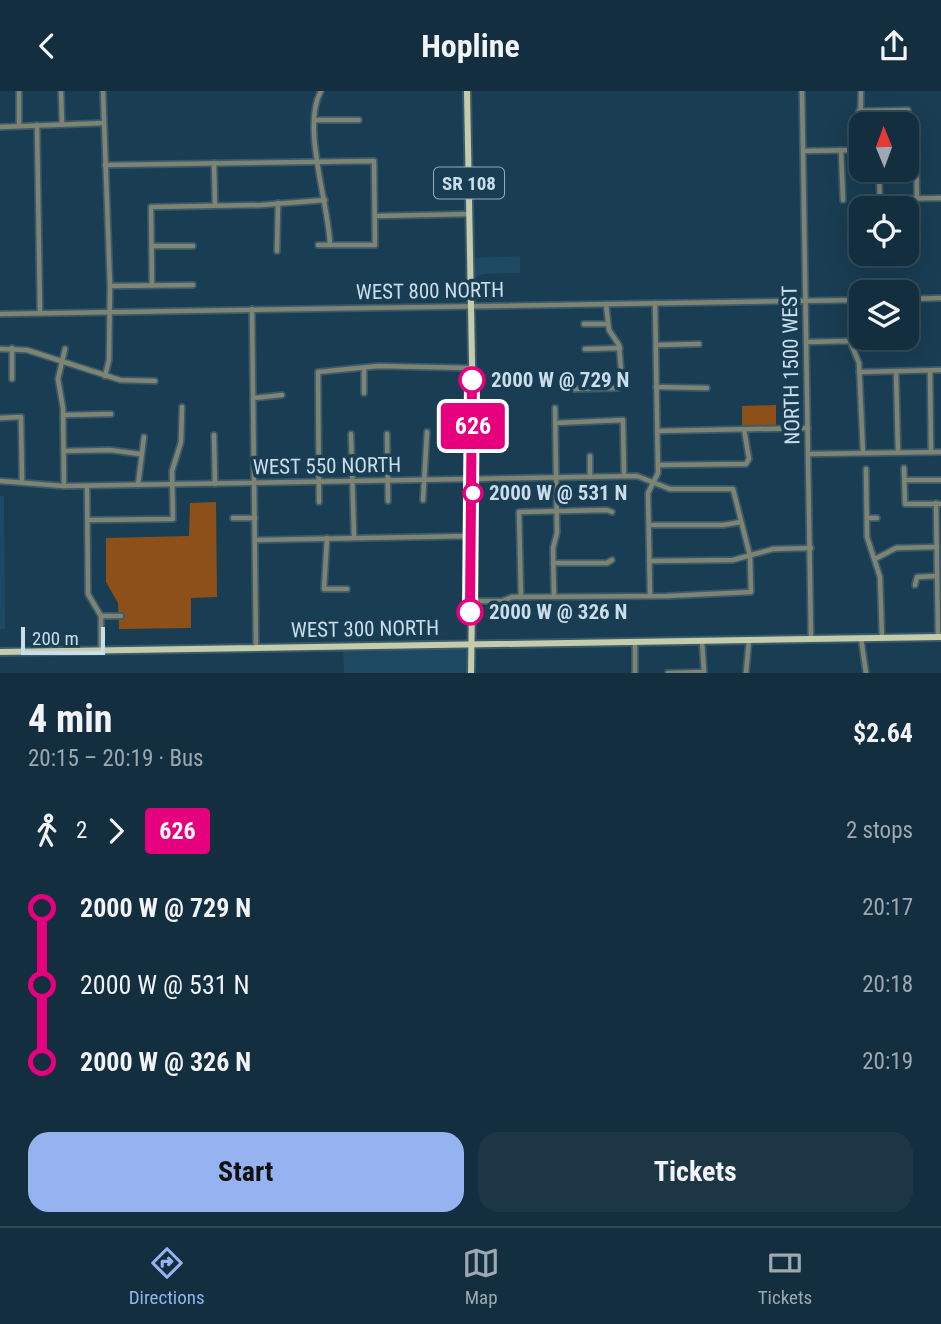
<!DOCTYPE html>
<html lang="en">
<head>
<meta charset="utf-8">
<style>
	:root { --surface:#132e3e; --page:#1c3645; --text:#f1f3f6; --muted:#9da8b0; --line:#324a58; --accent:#95b2f1 }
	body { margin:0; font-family:"Roboto Condensed",sans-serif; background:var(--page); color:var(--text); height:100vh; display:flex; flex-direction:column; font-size:26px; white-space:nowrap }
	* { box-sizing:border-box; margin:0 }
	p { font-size:23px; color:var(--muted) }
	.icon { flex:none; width:38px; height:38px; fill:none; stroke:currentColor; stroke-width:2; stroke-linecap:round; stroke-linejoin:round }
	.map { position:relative; height:582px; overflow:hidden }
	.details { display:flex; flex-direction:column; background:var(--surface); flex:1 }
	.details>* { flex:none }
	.badge { padding:0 14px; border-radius:5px; font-size:24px; line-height:46px }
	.needle { width:46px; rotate:359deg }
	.controls { position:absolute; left:849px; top:21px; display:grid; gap:14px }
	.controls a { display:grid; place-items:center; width:70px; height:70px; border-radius:14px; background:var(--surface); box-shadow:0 7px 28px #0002,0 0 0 2px var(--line); font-size:35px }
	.scale { position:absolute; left:21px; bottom:18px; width:84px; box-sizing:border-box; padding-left:7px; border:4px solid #c9ddea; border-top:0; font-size:19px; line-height:24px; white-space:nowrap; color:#c9ddea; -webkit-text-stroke:5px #193d52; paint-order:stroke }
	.map>.badge { position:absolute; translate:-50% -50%; box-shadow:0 0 0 4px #fff }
	.legs { display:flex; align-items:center; gap:10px; height:77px; padding:0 28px; font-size:23px }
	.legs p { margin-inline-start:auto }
	.overview { display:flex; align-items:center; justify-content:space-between; height:119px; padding:0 28px }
	h1 { font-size:38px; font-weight:700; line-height:52px }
	.primary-button { display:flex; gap:14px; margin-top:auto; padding:14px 28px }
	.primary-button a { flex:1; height:80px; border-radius:21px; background:var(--accent); color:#111; font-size:28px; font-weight:700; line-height:80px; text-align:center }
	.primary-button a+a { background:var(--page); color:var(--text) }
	ul { padding:0 28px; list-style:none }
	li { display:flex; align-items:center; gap:24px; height:77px; font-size:26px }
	li i { display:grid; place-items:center; width:10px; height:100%; margin:0 9px; background:currentColor }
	li i::after { content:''; width:18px; height:18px; margin:-9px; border:5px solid; border-radius:50%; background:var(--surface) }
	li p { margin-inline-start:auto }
	li:first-child i { background:linear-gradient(#0000 50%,currentColor 0) }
	li:last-child i { background:linear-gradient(currentColor 50%,#0000 0) }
	header { display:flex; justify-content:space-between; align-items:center; height:91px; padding:0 28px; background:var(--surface); font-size:32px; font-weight:700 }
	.tabs { display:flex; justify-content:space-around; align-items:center; height:98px; border-top:2px solid var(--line); background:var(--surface); font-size:19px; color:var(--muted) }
	.tabs a { display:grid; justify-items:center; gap:4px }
	.tabs .current { color:var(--accent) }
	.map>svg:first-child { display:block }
	.built { fill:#1d4963 }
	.green { fill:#8d5019 }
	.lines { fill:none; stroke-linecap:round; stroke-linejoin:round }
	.minor-casing { stroke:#395a6d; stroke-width:8 }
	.major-casing { stroke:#395a6d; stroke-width:10 }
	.minor { stroke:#7f8372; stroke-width:4.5 }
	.major { stroke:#c5ccaa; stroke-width:6 }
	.line-1-casing { stroke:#fff; stroke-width:16 }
	.line-1 { stroke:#e6007e; stroke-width:10 }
	.stop-1-dot { fill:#fff; stroke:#e6007e; stroke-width:3.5 }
	.labels { text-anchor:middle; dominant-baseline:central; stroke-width:7; stroke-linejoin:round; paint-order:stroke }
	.shield { fill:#193d52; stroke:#94adbc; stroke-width:2 }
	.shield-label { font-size:19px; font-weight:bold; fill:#c9ddea }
	.street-label { font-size:21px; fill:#c9ddea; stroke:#193d52 }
	.stop-label { font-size:21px; font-weight:bold; fill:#c9ddea; stroke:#193d52; text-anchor:start }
</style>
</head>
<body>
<header><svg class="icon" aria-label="back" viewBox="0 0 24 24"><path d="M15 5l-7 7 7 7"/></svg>Hopline<svg class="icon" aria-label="share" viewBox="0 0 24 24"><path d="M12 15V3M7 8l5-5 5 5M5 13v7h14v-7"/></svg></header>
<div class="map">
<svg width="941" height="582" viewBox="0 0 941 582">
	<rect width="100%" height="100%" fill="#193d52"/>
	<g class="built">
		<path d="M520,165V182L483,183L468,190L467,167Z"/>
		<path d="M0,405H4L5,538H0Z"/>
		<path d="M343,558H463L468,560V582H344Z"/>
	</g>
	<g class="green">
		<path d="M776,314V334L742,335V315Z"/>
		<path d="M216,411L217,506L191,507V537L119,538L118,512L106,491V447L189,445L190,412Z"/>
	</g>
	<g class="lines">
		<defs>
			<g id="minor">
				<path d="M19,0V34"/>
				<path d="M61,0L62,33"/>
				<path d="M103,0L110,195L109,269L105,285"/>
				<path d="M802,0L811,548"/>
				<path d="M859,20L908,19"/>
				<path d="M316,29H359"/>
				<path d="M37,34L40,222"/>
				<path d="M0,36L104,32"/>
				<path d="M916,58L917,108"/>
				<path d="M841,59L843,109"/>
				<path d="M860,59L861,0"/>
				<path d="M804,60L860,59"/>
				<path d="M214,72L215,114"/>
				<path d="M105,74L374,70L375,154H330"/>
				<path d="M879,79L880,117"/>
				<path d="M880,108L941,107"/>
				<path d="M375,125L470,123"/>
				<path d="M318,154H330C329,113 301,35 321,0"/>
				<path d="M152,155H193"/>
				<path d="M277,160L278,112"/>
				<path d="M152,194L151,116L262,114L325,109"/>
				<path d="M110,195L193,194"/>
				<path d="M906,208L941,207"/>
				<path d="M252,218L256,557"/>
				<path d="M0,223L861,209"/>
				<path d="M584,233H607"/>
				<path d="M806,251L850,250L859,272L863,362"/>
				<path d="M656,254L699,253"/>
				<path d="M12,257V288"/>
				<path d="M0,258L27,259L120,289L155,290"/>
				<path d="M585,258L620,257"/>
				<path d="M364,278V302"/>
				<path d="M930,280L931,361"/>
				<path d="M859,281L941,279"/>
				<path d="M896,281L898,361"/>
				<path d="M656,296L707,297"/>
				<path d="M574,298L618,297L622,292L619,254L609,239L606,213"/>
				<path d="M253,307L282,304"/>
				<path d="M63,324L111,323"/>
				<path d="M0,327L21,326L22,390"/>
				<path d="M555,332L623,329L624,385"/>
				<path d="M657,340L808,337"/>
				<path d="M351,343L354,446"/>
				<path d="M387,343L388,410"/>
				<path d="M214,344L215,393"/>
				<path d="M64,360L110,359L140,363"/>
				<path d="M808,363L941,361"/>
				<path d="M590,365V386"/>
				<path d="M658,374L746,373L749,368L744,338"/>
				<path d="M904,377L905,413H941"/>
				<path d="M866,378L867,446L880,486L882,547"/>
				<path d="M905,389H941"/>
				<path d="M0,390L64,395L637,385L670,398H733L750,465L751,501L667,505L512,506L502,510H471"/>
				<path d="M138,394L144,346"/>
				<path d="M64,395L63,317L58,288L65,258"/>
				<path d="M87,395L88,503L101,525V559"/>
				<path d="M423,409L427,341"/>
				<path d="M319,411L318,281L378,275L472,277"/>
				<path d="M936,412L938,546"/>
				<path d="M233,427H255"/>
				<path d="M867,427H877"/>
				<path d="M88,429L173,428L172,380L181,351L182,316"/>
				<path d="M649,434H723L741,431"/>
				<path d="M327,447L324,498H347"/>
				<path d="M255,449L472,445"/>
				<path d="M875,468L896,457L937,456"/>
				<path d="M649,470L733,469L773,458L811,457"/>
				<path d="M553,472H607L612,469"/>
				<path d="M915,494L917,486L937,485"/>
				<path d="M650,503L648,402L658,382L655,212"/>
				<path d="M554,505L553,457L557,442L555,317"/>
				<path d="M521,506L519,421L607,419L612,421"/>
				<path d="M101,525H121"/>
				<path d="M861,547L866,582"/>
				<path d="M635,550V582"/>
				<path d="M702,550L704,581"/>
				<path d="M668,582L704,581"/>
				<path d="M746,582L749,549"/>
			</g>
			<g id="major">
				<path d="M467,0L474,378L471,582"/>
				<path d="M0,561L941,546"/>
			</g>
		</defs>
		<use href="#minor" class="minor-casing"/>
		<use href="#major" class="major-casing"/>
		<use href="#minor" class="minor"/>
		<use href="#major" class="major"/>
	</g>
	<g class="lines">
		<defs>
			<path id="line-1" d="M470,521L472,289"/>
		</defs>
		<use href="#line-1" class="line-1-casing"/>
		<use href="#line-1" class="line-1"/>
	</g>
	<g class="stop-1-dot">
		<circle cx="472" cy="289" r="12"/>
		<circle cx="473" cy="402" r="9"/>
		<circle cx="470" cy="521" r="12"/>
	</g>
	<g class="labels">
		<rect class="shield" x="434" y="76.5" width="70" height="31" rx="5"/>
		<g class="shield-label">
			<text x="469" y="92">SR 108</text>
		</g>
		<g class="street-label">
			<text transform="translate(430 200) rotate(-1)">WEST 800 NORTH</text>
			<text transform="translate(791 274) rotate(-91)">NORTH 1500 WEST</text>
			<text transform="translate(327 375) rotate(-1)">WEST 550 NORTH</text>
			<text transform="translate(365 538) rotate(-1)">WEST 300 NORTH</text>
		</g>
		<g class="stop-label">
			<text x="491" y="289">2000 W @ 729 N</text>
			<text x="489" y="402">2000 W @ 531 N</text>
			<text x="489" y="521">2000 W @ 326 N</text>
		</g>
	</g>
</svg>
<div class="controls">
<a><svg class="needle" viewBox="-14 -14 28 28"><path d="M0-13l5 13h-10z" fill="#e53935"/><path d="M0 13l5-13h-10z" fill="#9da8b0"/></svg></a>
<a><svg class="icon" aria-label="locate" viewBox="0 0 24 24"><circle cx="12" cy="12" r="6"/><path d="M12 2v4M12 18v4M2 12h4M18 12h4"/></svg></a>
<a><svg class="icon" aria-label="layers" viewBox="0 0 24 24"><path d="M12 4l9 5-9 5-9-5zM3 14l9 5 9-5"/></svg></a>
</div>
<div class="scale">200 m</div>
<b class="badge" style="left:473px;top:335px;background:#e6007e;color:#fff">626</b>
</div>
<section class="details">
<div class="overview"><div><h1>4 min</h1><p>20:15 – 20:19 · Bus</p></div><b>$2.64</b></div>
<div class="legs"><svg class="icon" aria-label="walk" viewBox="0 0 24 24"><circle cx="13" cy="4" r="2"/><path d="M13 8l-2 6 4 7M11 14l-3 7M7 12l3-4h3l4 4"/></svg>2<svg class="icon" aria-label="forward" viewBox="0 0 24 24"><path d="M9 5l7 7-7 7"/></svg><b class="badge" style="background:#e6007e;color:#fff">626</b><p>2 stops</p></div>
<ul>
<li><i style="color:#e6007e"></i><b>2000 W @ 729 N</b><p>20:17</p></li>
<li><i style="color:#e6007e"></i><span>2000 W @ 531 N</span><p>20:18</p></li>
<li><i style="color:#e6007e"></i><b>2000 W @ 326 N</b><p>20:19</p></li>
</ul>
<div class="primary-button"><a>Start</a><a>Tickets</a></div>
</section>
<nav class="tabs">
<a class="current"><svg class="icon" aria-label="directions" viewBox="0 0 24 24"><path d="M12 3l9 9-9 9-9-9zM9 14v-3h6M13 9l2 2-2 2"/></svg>Directions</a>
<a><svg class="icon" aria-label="map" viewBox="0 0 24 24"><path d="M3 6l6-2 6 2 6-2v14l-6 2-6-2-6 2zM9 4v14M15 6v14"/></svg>Map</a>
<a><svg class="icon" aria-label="tickets" viewBox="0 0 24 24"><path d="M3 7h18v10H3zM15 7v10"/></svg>Tickets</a>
</nav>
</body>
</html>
